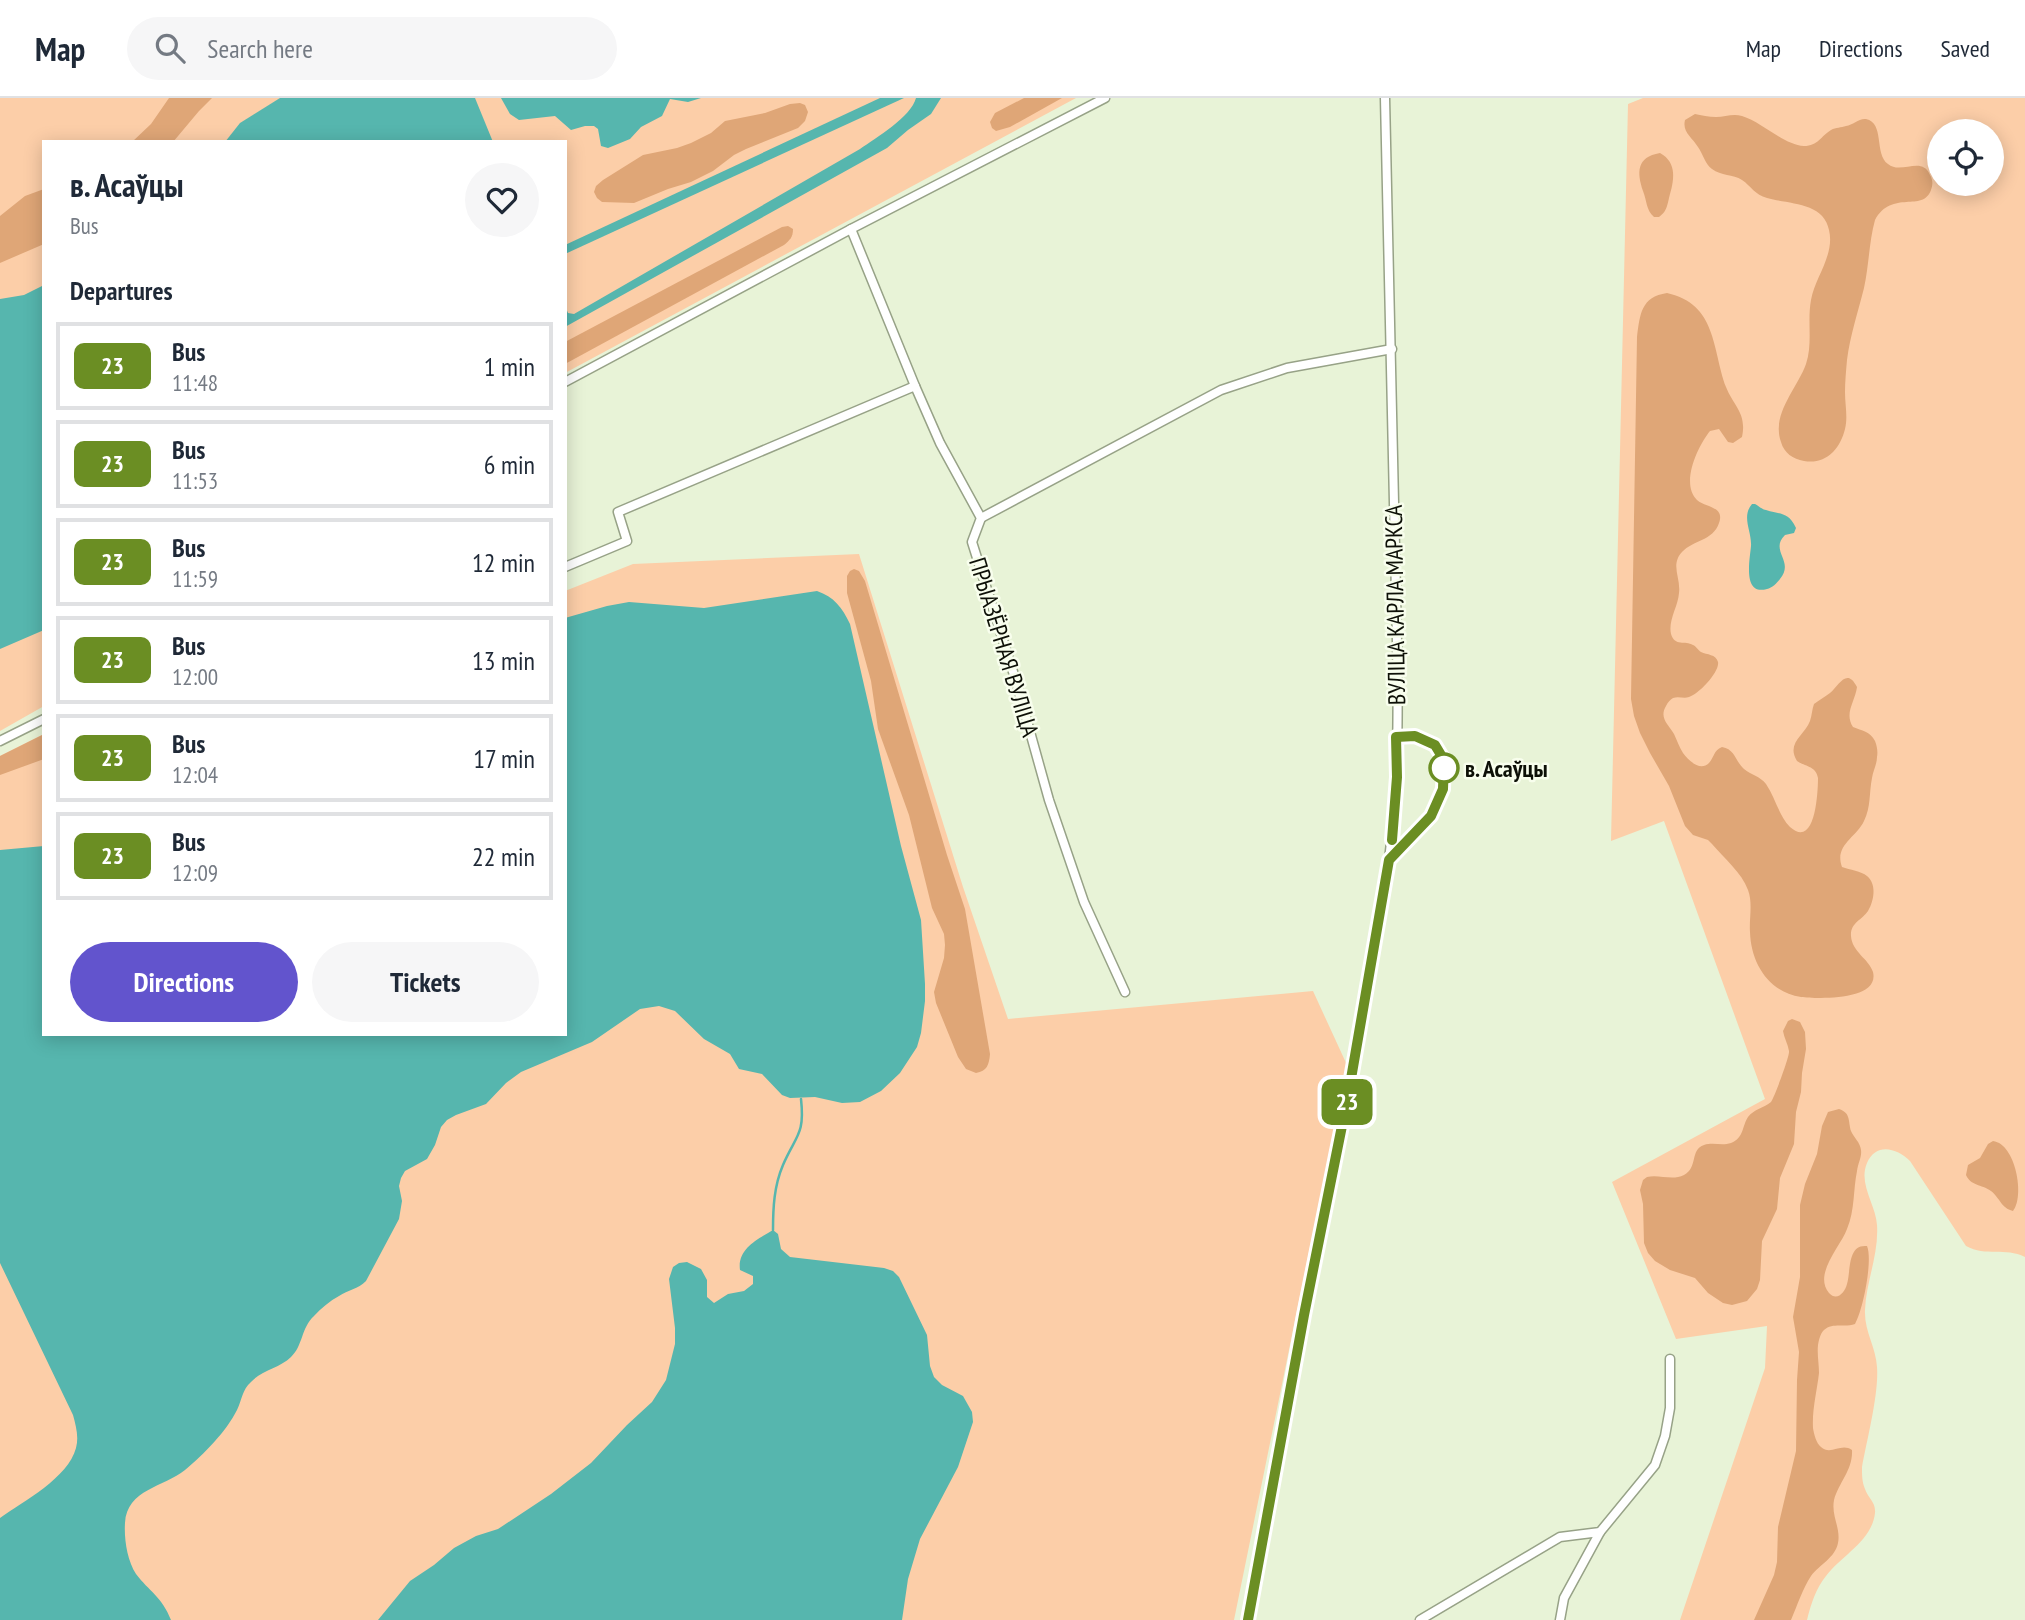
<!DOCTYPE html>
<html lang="en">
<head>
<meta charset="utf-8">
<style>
	:root { --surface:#fff; --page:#f6f6f7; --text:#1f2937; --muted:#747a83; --line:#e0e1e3; --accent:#6254cd }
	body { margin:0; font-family:"PT Sans Narrow",sans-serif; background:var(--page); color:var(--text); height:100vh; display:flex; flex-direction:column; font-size:26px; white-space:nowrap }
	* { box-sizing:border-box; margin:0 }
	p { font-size:23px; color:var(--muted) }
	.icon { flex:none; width:38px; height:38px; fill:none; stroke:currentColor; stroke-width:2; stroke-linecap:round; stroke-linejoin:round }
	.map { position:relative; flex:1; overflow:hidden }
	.details { position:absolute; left:42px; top:42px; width:525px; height:896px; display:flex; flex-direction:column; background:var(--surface); border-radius:0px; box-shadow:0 4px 18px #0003 }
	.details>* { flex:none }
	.badge { padding:0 14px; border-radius:10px; font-size:24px; line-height:46px }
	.fabs { position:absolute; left:1927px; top:21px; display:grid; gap:14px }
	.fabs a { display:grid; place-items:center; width:77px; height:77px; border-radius:50%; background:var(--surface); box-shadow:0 4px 18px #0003; font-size:35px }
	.map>.badge { position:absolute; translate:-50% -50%; box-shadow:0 0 0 4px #fff }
	h2 { padding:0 28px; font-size:26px; line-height:63px }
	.round { display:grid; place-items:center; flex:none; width:74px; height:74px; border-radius:37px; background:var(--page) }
	.overview { display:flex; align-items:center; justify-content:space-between; height:119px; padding:0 28px }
	h1 { font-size:33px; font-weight:800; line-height:52px }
	.cta { display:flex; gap:14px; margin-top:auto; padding:14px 28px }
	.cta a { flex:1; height:80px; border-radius:42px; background:var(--accent); color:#fff; font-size:28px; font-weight:800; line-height:80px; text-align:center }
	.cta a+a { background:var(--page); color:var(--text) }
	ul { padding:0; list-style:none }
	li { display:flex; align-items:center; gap:21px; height:88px; margin:0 14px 10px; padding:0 14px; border:4px solid var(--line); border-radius:0px }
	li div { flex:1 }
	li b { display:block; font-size:26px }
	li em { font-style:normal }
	li .badge { min-width:77px; font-weight:700; text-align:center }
	header { display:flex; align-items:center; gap:42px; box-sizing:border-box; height:98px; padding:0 35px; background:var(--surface); border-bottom:2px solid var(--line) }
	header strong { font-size:33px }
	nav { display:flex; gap:38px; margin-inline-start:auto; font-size:24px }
	.search { width:490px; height:63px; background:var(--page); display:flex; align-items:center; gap:18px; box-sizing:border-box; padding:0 24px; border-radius:38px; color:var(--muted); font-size:26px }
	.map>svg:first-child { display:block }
	.green { fill:#fccea8; fill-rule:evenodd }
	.forest { fill:#dfa677 }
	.water { fill:#56b6ae }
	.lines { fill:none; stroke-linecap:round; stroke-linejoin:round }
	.stream { stroke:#56b6ae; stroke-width:2.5 }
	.street-casing { stroke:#97a287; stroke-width:11 }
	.street { stroke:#fff; stroke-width:8 }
	.line-casing { stroke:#fff; stroke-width:16 }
	.line { stroke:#6b8e23; stroke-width:10 }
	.stop-dot { fill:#fff; stroke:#6b8e23; stroke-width:3.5 }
	.labels { text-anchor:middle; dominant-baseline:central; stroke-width:5; stroke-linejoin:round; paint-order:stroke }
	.street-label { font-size:24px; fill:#0d1007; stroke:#f8feed }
	.stop-label { font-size:24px; font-weight:bold; fill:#0d1007; stroke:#f8feed; text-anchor:start }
</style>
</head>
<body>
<header>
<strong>Map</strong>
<div class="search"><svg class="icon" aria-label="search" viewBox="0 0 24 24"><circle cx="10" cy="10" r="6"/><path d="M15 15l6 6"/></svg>Search here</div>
<nav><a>Map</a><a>Directions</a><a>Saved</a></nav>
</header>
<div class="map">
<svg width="2025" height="1522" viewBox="0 0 2025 1522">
	<rect width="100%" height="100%" fill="#e8f3d7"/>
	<g class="green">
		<path d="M0,0H1076L565,275V44H44V608L0,633Z"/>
		<path d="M1643,0H2025V1159C2005,1149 1986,1159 1966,1148L1910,1063C1897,1050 1876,1044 1867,1065C1858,1086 1876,1107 1877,1127C1879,1156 1866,1184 1865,1212C1864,1233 1876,1249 1877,1269C1879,1296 1867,1341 1862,1369C1862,1377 1862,1384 1865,1391C1868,1400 1876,1404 1875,1415C1872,1443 1842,1457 1826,1478C1816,1490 1811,1506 1807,1522H1680L1765,1270L1767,1228L1676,1241L1612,1084L1765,1001L1664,723L1611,743L1628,6ZM1939,33H1992V86H1939Z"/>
		<path d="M859,456L963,789L1008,921L1313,893L1347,967L1234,1522H0V658L44,636V936H565V493L633,466Z"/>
	</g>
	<g class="forest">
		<path d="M169,0H212L199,13L173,44H132L151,26Z"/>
		<path d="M1024,0H1062L1010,29L996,33L992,30L990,24L995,15Z"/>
		<path d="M800,5L805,7L808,14L805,23L798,30L746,51L734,57L713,73L691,84L668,91L634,105L602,104L597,100L594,94L596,88L603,82L643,57L677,50L691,45L711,35L725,23L765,15L790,6Z"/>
		<path d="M1695,16C1701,17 1709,19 1716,19C1725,19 1733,15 1742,18C1762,24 1784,47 1804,48C1818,48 1821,38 1831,32C1836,29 1841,30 1846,28C1853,27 1859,20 1866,21C1885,25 1874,56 1888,66C1901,77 1922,57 1930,77C1933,82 1933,87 1931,92C1923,115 1892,91 1875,122C1869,144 1869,167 1864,190C1858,214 1850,238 1847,262C1846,273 1845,284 1845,294C1845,307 1848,319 1845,331C1843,339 1839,348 1833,354C1825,362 1815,365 1804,363C1793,361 1784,355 1781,344C1771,316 1797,291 1806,266C1813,245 1807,223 1811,202C1815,179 1835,157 1829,132C1824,104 1788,106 1767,100C1755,97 1751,88 1742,82C1733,76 1721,78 1712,71C1705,66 1703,56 1698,49C1692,39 1682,34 1685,22Z"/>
		<path d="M1660,55C1678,65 1674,83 1669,100C1667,109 1666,114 1659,119H1654C1646,112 1647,103 1643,93C1637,75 1636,59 1660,55Z"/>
		<path d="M44,91V146L0,165V118L25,98Z"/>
		<path d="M788,128L793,131C793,139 790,142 784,147L565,266V244L782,129Z"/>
		<path d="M1667,195C1717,206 1712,251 1726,289C1734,309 1747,315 1742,339L1733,345L1728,344L1719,331L1710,333C1698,348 1680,385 1697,402C1706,410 1725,408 1719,425C1713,443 1693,442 1682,454C1670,467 1681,480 1679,495C1678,509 1668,522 1671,536C1675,549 1685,542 1693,547C1696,548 1698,552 1701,554C1707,557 1716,556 1718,564C1720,574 1698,597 1689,599C1684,601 1679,598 1673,600C1670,602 1668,604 1666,608C1659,620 1668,626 1674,636C1677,642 1679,649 1683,655C1688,662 1700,674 1709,665C1715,658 1713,653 1722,649C1735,651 1735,663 1744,671C1751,677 1760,678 1766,686C1775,699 1779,718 1790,729C1816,752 1818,692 1818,680C1816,668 1806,669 1797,663C1786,645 1804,638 1810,623C1812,617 1812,611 1814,606C1819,602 1825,599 1830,595C1839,587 1847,569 1857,589C1855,604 1844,615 1853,629C1862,633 1870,633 1875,643C1877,648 1878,654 1877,659C1877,666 1873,673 1872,680C1869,695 1871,709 1864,723C1856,740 1834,747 1842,769C1850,772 1861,773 1867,778C1877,786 1874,803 1868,813C1862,822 1850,825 1851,838C1852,854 1869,861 1873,874C1880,903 1818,901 1801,899C1769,894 1751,866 1750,834C1749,821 1753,805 1748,792C1742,775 1724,760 1712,746L1708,742L1693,737L1685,728L1669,688L1650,655L1640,635L1634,618L1631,601L1637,239C1640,216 1641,199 1667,195Z"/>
		<path d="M854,471L859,473L865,483L947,757L965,811L990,956C989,967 987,973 976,975L966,971L958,959L936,905L934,894L944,860L945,847L944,836L932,810L909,717L878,631L871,583L847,495V478L850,473Z"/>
		<path d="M44,636V661L0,677V658Z"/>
		<path d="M1792,921L1800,924L1805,934L1806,951L1802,975L1801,994L1796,1014L1794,1046L1780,1080L1777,1111L1762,1143L1760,1182L1757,1191L1747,1203L1732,1207L1723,1205L1708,1195L1695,1180L1670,1172L1655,1163L1648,1155L1644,1145L1643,1106L1640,1092L1643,1082L1647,1079C1659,1076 1672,1083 1684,1077C1698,1070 1690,1051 1704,1047C1713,1044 1722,1048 1731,1045C1744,1040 1742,1028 1748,1019C1754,1011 1764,1010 1771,1004C1774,1000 1790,958 1789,953C1788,946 1784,940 1783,933L1788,923Z"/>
		<path d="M1839,1011C1851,1015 1848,1023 1851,1033C1854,1040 1860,1044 1861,1052C1862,1059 1858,1065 1857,1073C1853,1092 1855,1112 1847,1131C1841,1148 1813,1176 1829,1195C1837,1204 1845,1194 1847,1186C1851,1173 1847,1146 1867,1148C1873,1162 1863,1212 1855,1226C1845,1230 1833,1224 1824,1232C1820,1236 1819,1242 1818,1247C1817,1256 1819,1266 1819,1275C1817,1293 1812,1311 1813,1330C1814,1336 1816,1345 1821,1349C1831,1358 1841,1344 1852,1352C1853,1372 1839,1384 1834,1402C1831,1418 1841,1430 1838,1445C1835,1460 1820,1466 1811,1478C1803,1490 1797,1508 1791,1522H1754L1774,1477L1777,1464L1778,1429L1796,1353L1797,1282L1799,1254L1793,1219L1800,1179V1107L1805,1086L1817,1056L1822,1028L1828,1014Z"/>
		<path d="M1993,1043C2016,1046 2025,1099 2013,1113C2001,1110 2000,1100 1991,1093C1981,1086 1971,1088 1966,1077L1968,1067L1980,1060L1988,1046Z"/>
	</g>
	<g class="water">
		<path d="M280,0H475L493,44H225L240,25Z"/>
		<path d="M501,0H701L688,4L670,1L662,18L641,29L630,41L608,50L601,48L598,31L594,28H585L571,32L555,18L519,22L510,16Z"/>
		<path d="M880,0H904L565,156V147Z"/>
		<path d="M916,0H941L931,16L908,32L887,50L565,229V208L568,215L574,216L860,51C876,40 911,19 916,0Z"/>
		<path d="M44,187V532L0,551V201L24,197Z"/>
		<path d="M1752,406H1755C1757,407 1763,412 1766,412C1780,417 1788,413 1796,430L1794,435L1785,437C1769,453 1795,463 1780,481C1777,485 1772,490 1767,491C1742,498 1750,461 1751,448C1752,433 1741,419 1752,406Z"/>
		<path d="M817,493C834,499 842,509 850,526L901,748L921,822L925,886V903L921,935L917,949L900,975L881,993L860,1004L842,1005L815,999L790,1000L782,997L762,976L739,971L730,956L704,941L675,913L659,908L640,911L592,944L521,974L506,985L486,1006L456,1017L447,1022L441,1029L435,1047L427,1061L405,1073L401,1080L399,1088L402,1103L399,1121L366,1183C358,1191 348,1192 339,1198C330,1203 321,1210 314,1218C301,1230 303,1248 291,1259C280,1270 262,1272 251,1284C242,1292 242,1302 237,1312C226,1334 204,1356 185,1372C164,1389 127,1391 125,1425C124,1441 127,1462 136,1476C149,1493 162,1499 171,1522H0V1420C24,1403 68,1380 76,1350C79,1339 76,1328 73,1317L0,1165V752L44,748V936H565V520L607,508L629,504L704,510Z"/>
		<path d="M773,1132L778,1136L781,1151L790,1159L884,1170L893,1173L899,1179L927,1237L930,1268L934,1279L942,1287L963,1298L972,1314L973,1324L958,1369L920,1441L908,1481L902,1522H378L410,1483L434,1467L454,1450L476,1438L498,1431L551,1396L591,1365L627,1327L652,1304L666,1282L675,1246V1230L669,1181L673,1169L679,1165L687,1164L701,1171L707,1182V1199L714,1205L728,1196L744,1193L753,1186V1178L740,1172C737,1151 758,1141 773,1132Z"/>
	</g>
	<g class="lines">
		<path class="stream" d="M773,1132C773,1110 774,1088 783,1067C796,1037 805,1037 801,1001"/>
		<defs>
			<g id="street">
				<path d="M851,131L915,288"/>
				<path d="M565,284L851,131L1105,0"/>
				<path d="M981,420L1221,292L1287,270L1392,251"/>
				<path d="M565,469L627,443L618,414L915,288L940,345L981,420L972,444L1015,580L1049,702L1084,804L1125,894"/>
				<path d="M0,643L44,621"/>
				<path d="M1248,1522C1294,1269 1345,1016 1389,762C1402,659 1397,553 1395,450C1393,300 1389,150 1385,0"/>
				<path d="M1420,1522L1560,1439L1600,1434L1655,1367L1665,1338L1670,1310V1261"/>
				<path d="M1560,1522L1564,1500L1600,1434"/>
			</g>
		</defs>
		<use href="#street" class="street-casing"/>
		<use href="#street" class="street"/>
	</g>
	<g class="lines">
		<defs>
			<path id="line" d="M1248,1522L1304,1217L1348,998L1389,762L1431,718L1443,691L1444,662L1435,647L1415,638L1396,639L1397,679L1392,742"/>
		</defs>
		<use href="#line" class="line-casing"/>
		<use href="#line" class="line"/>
	</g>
	<circle class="stop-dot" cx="1444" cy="670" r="14"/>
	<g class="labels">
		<g class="street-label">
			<text transform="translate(1395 507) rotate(-91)">ВУЛІЦА КАРЛА МАРКСА</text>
			<text transform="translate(1004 549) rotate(73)">ПРЫАЗЁРНАЯ ВУЛІЦА</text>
		</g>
		<g class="stop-label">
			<text x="1465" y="670">в. Асаўцы</text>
		</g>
	</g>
</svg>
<div class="fabs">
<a><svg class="icon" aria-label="locate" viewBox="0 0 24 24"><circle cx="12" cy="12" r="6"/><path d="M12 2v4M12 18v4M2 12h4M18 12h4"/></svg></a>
</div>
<b class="badge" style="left:1347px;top:1004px;background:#6b8e23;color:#fff">23</b>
<section class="details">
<div class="overview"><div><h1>в. Асаўцы</h1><p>Bus</p></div><a class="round"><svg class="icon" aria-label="heart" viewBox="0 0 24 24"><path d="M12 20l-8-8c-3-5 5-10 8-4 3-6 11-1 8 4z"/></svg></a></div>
<h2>Departures</h2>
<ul>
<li><span class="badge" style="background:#6b8e23;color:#fff">23</span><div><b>Bus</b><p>11:48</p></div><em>1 min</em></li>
<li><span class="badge" style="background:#6b8e23;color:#fff">23</span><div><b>Bus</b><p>11:53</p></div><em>6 min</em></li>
<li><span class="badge" style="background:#6b8e23;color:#fff">23</span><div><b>Bus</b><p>11:59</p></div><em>12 min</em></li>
<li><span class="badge" style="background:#6b8e23;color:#fff">23</span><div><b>Bus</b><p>12:00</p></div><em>13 min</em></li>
<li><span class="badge" style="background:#6b8e23;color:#fff">23</span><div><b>Bus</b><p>12:04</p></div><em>17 min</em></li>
<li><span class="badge" style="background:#6b8e23;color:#fff">23</span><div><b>Bus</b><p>12:09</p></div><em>22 min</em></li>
</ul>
<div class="cta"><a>Directions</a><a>Tickets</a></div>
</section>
</div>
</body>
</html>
